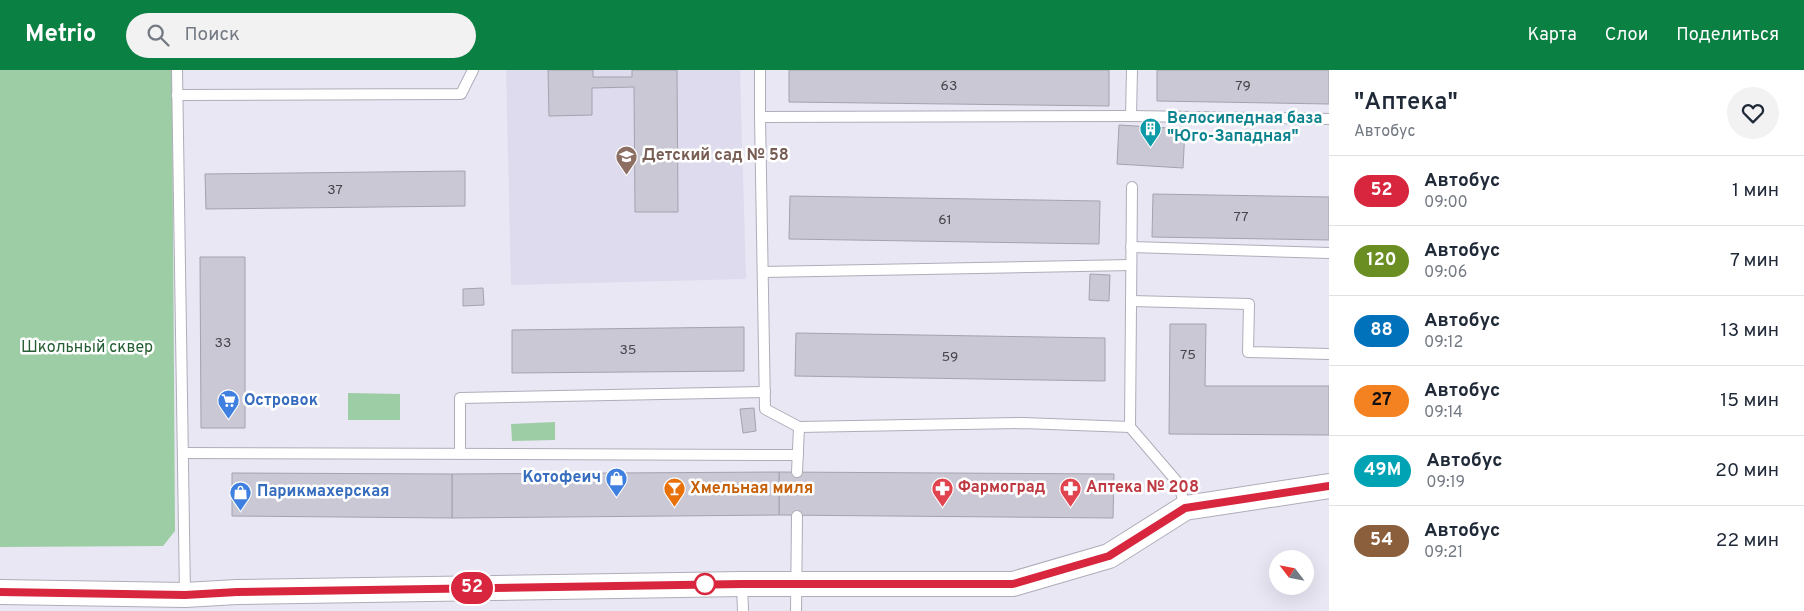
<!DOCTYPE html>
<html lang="ru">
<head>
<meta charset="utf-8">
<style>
	:root { --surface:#fff; --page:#f2f2f3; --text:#1f2937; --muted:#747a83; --line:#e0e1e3; --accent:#0b8043 }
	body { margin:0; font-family:Overpass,sans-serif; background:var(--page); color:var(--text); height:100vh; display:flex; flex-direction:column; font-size:19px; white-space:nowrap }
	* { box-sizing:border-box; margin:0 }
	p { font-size:16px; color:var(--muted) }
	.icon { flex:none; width:28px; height:28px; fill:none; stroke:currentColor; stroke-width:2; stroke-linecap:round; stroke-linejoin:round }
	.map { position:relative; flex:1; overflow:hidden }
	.panel { display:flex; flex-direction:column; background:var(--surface); width:475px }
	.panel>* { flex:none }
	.badge { padding:0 10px; border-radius:16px; font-size:18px; line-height:32px }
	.needle { width:32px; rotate:302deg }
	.controls { position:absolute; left:1269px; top:480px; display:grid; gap:10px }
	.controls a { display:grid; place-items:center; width:45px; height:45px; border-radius:50%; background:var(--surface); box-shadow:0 5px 20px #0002; font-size:25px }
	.map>.badge { position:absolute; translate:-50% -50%; box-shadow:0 0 0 2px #fff }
	.round { display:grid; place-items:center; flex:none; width:52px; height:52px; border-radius:26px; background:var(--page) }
	.summary { display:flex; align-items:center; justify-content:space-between; height:85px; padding:0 25px }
	h1 { font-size:24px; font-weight:600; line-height:38px }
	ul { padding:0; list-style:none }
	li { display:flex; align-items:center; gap:15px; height:70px; padding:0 25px; border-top:1px solid var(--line) }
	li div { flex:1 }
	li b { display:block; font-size:19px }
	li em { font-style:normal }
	li .badge { min-width:55px; font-weight:700; text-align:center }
	header { display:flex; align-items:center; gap:30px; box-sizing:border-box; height:70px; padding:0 25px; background:var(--accent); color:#fff }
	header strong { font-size:24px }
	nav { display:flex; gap:28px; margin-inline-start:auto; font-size:18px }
	.search { width:350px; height:45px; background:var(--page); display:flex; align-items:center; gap:12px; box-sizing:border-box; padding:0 18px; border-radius:28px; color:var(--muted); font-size:19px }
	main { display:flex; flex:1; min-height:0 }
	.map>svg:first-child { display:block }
	.built { fill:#dedbee }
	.green { fill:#9dcda4 }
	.building { fill:#c9c8d4; stroke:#a4a2ae }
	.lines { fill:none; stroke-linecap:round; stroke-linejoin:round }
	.service-casing { stroke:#afadb9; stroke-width:12 }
	.tertiary-casing { stroke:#afadb9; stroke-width:26 }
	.service { stroke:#fff; stroke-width:10 }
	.tertiary { stroke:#fff; stroke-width:24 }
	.line-casing { stroke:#fff; stroke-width:11 }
	.line { stroke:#d7263d; stroke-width:8 }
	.stop-dot { fill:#fff; stroke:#d7263d; stroke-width:2.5 }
	.labels { text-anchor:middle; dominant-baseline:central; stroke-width:5; stroke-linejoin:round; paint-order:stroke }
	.number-label { font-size:14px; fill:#46454b }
	.culture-label { font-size:16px; font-weight:bold; fill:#0d838f; stroke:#fff; text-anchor:start }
	.education-label { font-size:16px; font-weight:bold; fill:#785e54; stroke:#fff; text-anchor:start }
	.park-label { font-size:16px; fill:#255e32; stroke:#fff }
	.shop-label { font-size:16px; font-weight:bold; fill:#366cbe; stroke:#fff; text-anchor:start }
	.health-label { font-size:16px; font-weight:bold; fill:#be3a42; stroke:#fff; text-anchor:start }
	.food-label { font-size:16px; font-weight:bold; fill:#c56008; stroke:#fff; text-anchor:start }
</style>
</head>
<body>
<header>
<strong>Metrio</strong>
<div class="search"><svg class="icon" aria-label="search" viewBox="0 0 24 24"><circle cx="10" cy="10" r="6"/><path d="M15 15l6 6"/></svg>Поиск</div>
<nav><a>Карта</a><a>Слои</a><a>Поделиться</a></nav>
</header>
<main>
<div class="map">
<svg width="1329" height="541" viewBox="0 0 1329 541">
	<rect width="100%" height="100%" fill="#e9e7f4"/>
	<path class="built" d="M506,0H740L746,209L511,215Z"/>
	<g class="green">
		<path d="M0,0H172L175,461L163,476L0,477Z"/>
		<path d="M348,323L400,324V350H348Z"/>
		<path d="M555,352V370L512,371L511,354Z"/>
	</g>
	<g class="building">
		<path d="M548,0H593V7H632V0H677L678,142H635L634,17L592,18V45L549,46Z"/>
		<path d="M789,0H1109V36L789,32Z"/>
		<path d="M1157,0H1329V34L1157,31Z"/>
		<path d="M1119,55L1185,59L1183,98L1117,94Z"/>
		<path d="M465,101V136L206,139L205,104Z"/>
		<path d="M1153,124L1329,127V170L1152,167Z"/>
		<path d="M790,126L1100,131L1099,174L789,169Z"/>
		<path d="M200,187H245V358H201Z"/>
		<path d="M1090,204L1110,205L1109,231L1089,230Z"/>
		<path d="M483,218L484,235L463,236V219Z"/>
		<path d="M1170,254H1206L1205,316H1329V365L1169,364Z"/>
		<path d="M744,257V301L512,303V260Z"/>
		<path d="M796,263L1105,268V311L795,306Z"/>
		<path d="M754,338L756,361L743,363L740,339Z"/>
		<path d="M779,402L1114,404L1113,448L779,445Z"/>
		<path d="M779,402V445L452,448V404Z"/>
		<path d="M232,403L452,404V448L232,446Z"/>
	</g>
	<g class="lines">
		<defs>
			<g id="service">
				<path d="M177,0L185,525"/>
				<path d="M760,0V47L1131,46L1329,49"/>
				<path d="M177,25L461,24L473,0"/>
				<path d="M1131,46L1132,0"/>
				<path d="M760,47L765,339L799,357L797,402"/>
				<path d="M1132,117L1130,357L1179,414L1185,438"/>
				<path d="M1131,177L1329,183"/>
				<path d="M763,202L1131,195"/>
				<path d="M1131,231L1249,234L1248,282L1329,284"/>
				<path d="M799,357L1023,353L1130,357"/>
				<path d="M183,383L798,385"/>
				<path d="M460,384V328L765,322"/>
				<path d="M742,514L743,541"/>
				<path d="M796,541L797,446"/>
			</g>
			<path id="tertiary" d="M0,522L185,525L237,522L742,514H1013L1109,486L1185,438L1329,416"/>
		</defs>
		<use href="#service" class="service-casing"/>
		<use href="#tertiary" class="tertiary-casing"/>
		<use href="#service" class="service"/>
		<use href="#tertiary" class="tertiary"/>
	</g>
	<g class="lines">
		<defs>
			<path id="line" d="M0,522L185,525L237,522L742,514H1013L1109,486L1185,438L1329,416"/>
		</defs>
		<use href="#line" class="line-casing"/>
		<use href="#line" class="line"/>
	</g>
	<defs>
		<symbol id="building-pin" viewBox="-11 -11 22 30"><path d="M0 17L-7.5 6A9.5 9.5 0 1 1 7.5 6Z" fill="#0f9aa8" stroke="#fff"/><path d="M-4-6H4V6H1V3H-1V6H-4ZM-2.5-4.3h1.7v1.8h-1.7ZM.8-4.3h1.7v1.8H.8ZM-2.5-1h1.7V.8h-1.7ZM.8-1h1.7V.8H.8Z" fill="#fff"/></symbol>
		<symbol id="school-pin" viewBox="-11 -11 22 30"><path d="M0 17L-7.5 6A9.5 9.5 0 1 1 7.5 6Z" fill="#8d6e63" stroke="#fff"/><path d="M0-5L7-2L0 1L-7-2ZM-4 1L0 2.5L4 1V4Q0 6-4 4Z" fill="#fff"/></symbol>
		<symbol id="supermarket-pin" viewBox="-11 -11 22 30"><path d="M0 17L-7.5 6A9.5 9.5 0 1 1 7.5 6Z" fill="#3f7fe0" stroke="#fff"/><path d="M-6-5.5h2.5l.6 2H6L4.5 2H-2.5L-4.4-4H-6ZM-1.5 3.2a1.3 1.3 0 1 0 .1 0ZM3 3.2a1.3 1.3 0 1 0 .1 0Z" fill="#fff"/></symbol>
		<symbol id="shop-pin" viewBox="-11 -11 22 30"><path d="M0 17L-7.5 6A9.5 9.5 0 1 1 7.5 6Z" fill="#3f7fe0" stroke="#fff"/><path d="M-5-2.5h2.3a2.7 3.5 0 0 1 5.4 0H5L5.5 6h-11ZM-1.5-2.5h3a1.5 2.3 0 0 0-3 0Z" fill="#fff"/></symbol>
		<symbol id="pharmacy-pin" viewBox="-11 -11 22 30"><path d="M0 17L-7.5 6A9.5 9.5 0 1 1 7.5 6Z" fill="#e0444e" stroke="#fff"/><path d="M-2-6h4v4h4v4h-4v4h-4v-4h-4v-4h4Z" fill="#fff"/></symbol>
		<symbol id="bar-pin" viewBox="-11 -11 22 30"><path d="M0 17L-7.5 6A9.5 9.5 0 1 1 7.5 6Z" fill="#e8710a" stroke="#fff"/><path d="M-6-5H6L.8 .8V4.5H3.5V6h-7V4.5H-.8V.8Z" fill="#fff"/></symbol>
	</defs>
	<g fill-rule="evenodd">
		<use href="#building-pin" x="1138" y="46" width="25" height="34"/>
		<use href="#school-pin" x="614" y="74" width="25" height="34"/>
		<use href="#supermarket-pin" x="216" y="318" width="25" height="34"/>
		<use href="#shop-pin" x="604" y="396" width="25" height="34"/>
		<use href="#pharmacy-pin" x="930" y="406" width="25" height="34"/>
		<use href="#pharmacy-pin" x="1058" y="406" width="25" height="34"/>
		<use href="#bar-pin" x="662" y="406" width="25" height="34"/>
		<use href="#shop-pin" x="228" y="410" width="25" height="34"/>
	</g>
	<circle class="stop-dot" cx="705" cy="514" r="10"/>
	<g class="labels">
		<g class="number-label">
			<text x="949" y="16">63</text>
			<text x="1243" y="16">79</text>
			<text x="335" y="120">37</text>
			<text x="1241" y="147">77</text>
			<text x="945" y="150">61</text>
			<text x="223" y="273">33</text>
			<text x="628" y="280">35</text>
			<text x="1188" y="285">75</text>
			<text x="950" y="287">59</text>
		</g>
		<g class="culture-label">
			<text x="1167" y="49">Велосипедная база<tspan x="1167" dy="18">"Юго-Западная"</tspan></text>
		</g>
		<g class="education-label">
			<text x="642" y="86">Детский сад № 58</text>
		</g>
		<g class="park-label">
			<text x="87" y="278">Школьный сквер</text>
		</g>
		<g class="shop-label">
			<text x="244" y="331">Островок</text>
			<text x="601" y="408" text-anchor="end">Котофеич</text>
			<text x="257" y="422">Парикмахерская</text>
		</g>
		<g class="health-label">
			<text x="958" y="418">Фармоград</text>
			<text x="1086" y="418">Аптека № 208</text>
		</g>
		<g class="food-label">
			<text x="690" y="419">Хмельная миля</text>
		</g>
	</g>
</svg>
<div class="controls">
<a><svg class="needle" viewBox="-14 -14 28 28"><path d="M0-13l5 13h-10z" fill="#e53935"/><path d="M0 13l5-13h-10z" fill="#747a83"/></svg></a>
</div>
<b class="badge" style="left:472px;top:518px;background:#d7263d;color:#fff">52</b>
</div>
<section class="panel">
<div class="summary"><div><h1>&quot;Аптека&quot;</h1><p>Автобус</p></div><a class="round"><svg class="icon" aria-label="heart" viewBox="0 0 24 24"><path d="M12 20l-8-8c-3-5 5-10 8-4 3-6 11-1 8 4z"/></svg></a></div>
<ul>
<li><span class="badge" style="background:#d7263d;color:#fff">52</span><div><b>Автобус</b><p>09:00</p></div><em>1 мин</em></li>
<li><span class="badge" style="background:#6b8e23;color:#fff">120</span><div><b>Автобус</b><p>09:06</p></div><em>7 мин</em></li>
<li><span class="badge" style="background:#0072bc;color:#fff">88</span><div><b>Автобус</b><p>09:12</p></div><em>13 мин</em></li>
<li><span class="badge" style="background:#f58220;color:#111">27</span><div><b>Автобус</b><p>09:14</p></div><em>15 мин</em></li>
<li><span class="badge" style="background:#00a3b4;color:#fff">49М</span><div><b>Автобус</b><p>09:19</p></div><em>20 мин</em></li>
<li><span class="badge" style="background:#8b5e3c;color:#fff">54</span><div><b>Автобус</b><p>09:21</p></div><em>22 мин</em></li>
</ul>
</section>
</main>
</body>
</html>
